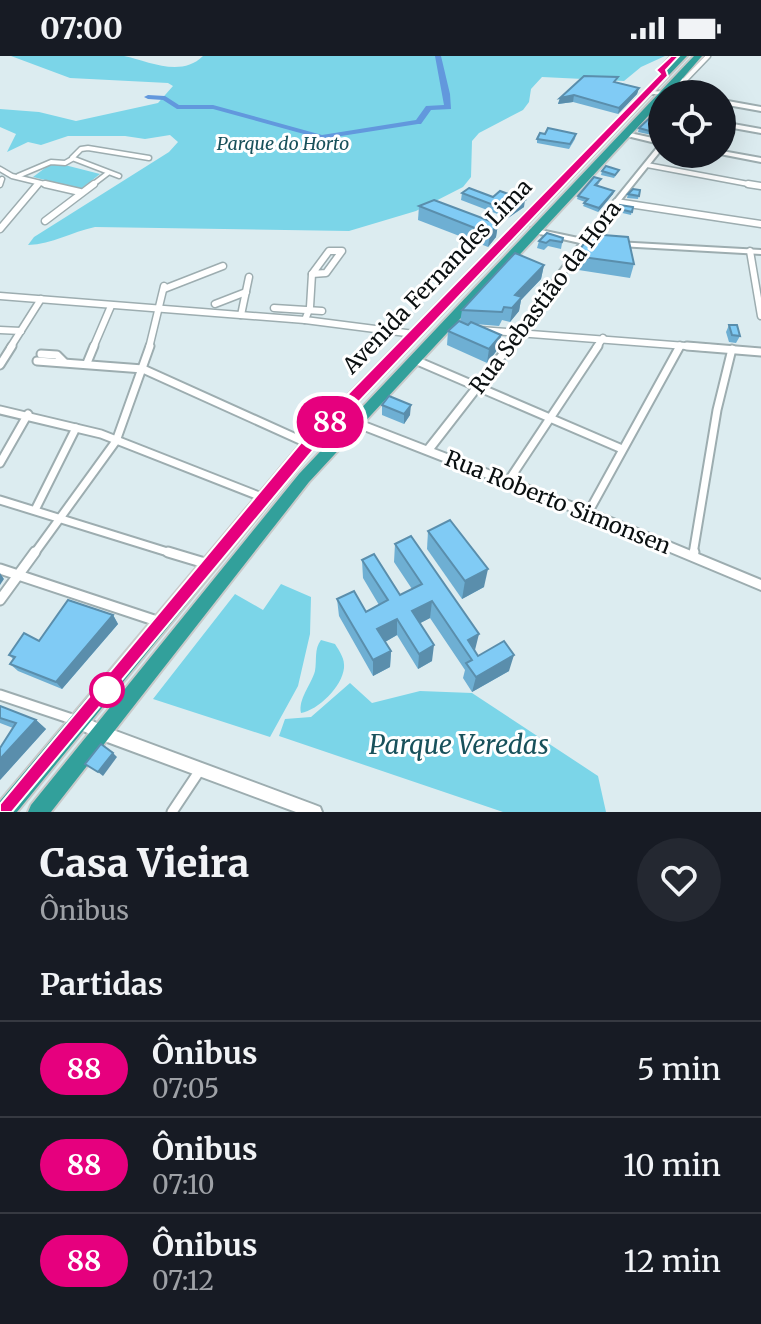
<!DOCTYPE html>
<html lang="pt">
<head>
<meta charset="utf-8">
<style>
	:root { --surface:#171b24; --page:#242831; --text:#f1f3f6; --muted:#9ea1a6; --line:#363941 }
	body { margin:0; font-family:Merriweather,serif; background:var(--page); color:var(--text); height:100vh; display:flex; flex-direction:column; font-size:30px; white-space:nowrap }
	* { box-sizing:border-box; margin:0 }
	p { font-size:26px; color:var(--muted) }
	.icon { flex:none; width:44px; height:44px; fill:none; stroke:currentColor; stroke-width:2; stroke-linecap:round; stroke-linejoin:round }
	.map { position:relative; height:756px; overflow:hidden }
	.panel { display:flex; flex-direction:column; background:var(--surface); flex:1 }
	.panel>* { flex:none }
	.badge { padding:0 16px; border-radius:26px; font-size:28px; line-height:52px }
	.controls { position:absolute; left:648px; top:24px; display:grid; gap:16px }
	.controls a { display:grid; place-items:center; width:88px; height:88px; border-radius:50%; background:var(--surface); box-shadow:0 8px 32px #0002; font-size:40px }
	.map>.badge { position:absolute; translate:-50% -50%; box-shadow:0 0 0 4px #fff }
	h2 { padding:0 40px; font-size:30px; line-height:72px }
	.round { display:grid; place-items:center; flex:none; width:84px; height:84px; border-radius:42px; background:var(--page) }
	.headline { display:flex; align-items:center; justify-content:space-between; height:136px; padding:0 40px }
	h1 { font-size:38px; font-weight:800; line-height:60px }
	ul { padding:0; list-style:none }
	li { display:flex; align-items:center; gap:24px; height:96px; padding:0 40px; border-top:2px solid var(--line) }
	li div { flex:1 }
	li b { display:block; font-size:30px }
	li em { font-style:normal }
	li .badge { min-width:88px; font-weight:700; text-align:center }
	.status { display:flex; justify-content:space-between; align-items:center; height:56px; padding:0 40px; background:var(--surface); direction:ltr }
	.status svg { height:22px; fill:currentColor }
	.map>svg:first-child { display:block }
	.green { fill:#7bd5e8 }
	.lines { fill:none; stroke-linecap:round; stroke-linejoin:round }
	.river { fill:#6298dd; fill-rule:evenodd }
	.street-far3-casing { stroke:#9dadb0; stroke-width:7 }
	.street-far2-casing { stroke:#9dadb0; stroke-width:9 }
	.street-far1-casing { stroke:#9dadb0; stroke-width:11 }
	.street-casing { stroke:#9dadb0; stroke-width:13 }
	.secondary-casing { stroke:#9dadb0; stroke-width:4 }
	.highway-casing { stroke:#c9caca; stroke-width:4 }
	.street-far3 { stroke:#fff; stroke-width:4 }
	.street-far2 { stroke:#fff; stroke-width:6 }
	.street-far1 { stroke:#fff; stroke-width:7 }
	.street { stroke:#fff; stroke-width:9 }
	.secondary { fill:#fff; fill-rule:evenodd }
	.highway { fill:#32a09b; fill-rule:evenodd }
	.wall { fill:#6eafd3 }
	.shaded-wall { fill:#5a8eac }
	.building { fill:#80cbf5; stroke:#5a8eac; stroke-width:2 }
	.line { fill:#e6007e; stroke:#fff; stroke-width:2 }
	.stop-dot { fill:#fff; stroke:#e6007e; stroke-width:4 }
	.labels { text-anchor:middle; dominant-baseline:central; stroke-width:6; stroke-linejoin:round; paint-order:stroke }
	.far-park-label { font-size:18px; font-style:italic; fill:#18515b; stroke:#fff }
	.street-label { font-size:22px; fill:#0a0f10; stroke:#fff }
	.near-park-label { font-size:26px; font-style:italic; fill:#18515b; stroke:#fff }
</style>
</head>
<body>
<div class="status"><b>07:00</b><svg viewBox="0 0 49 12"><path d="M0 12V9h3v3zM5 12V6h3v6zM10 12V3h3v9zM15 12V0h3v12zM26 1h20v11H26zM47 4h2v5h-2z"/></svg></div>
<div class="map">
<svg width="761" height="756" viewBox="0 0 761 756">
	<rect width="100%" height="100%" fill="#dcecf0"/>
	<g class="green">
		<path d="M11,0H124C148,5 181,22 203,0H665L641,11L624,25L542,21L531,33L529,46L523,54L479,77L472,85L471,121L463,131L416,155L349,175L95,171C71,176 53,188 28,189L34,181L169,96L178,86L170,79L145,83L125,80H68L41,89L28,86L7,96L16,78L0,71V53L39,56L76,65L158,47L173,30L168,27L70,22Z"/>
		<path d="M53,106L100,118L81,133L33,121Z"/>
		<path d="M281,528L311,541L310,578L298,630L270,681L153,643L235,538L263,554Z"/>
		<path d="M321,584L335,588C340,596 345,603 344,612C342,631 318,654 301,657C298,643 311,629 315,615C317,604 314,593 321,584Z"/>
		<path d="M350,627L372,647L420,635L472,637L598,720L606,756H503L279,680L285,663L311,661Z"/>
	</g>
	<g class="lines">
		<path class="river" d="M435,0H441L450,38L451,53L431,54L421,68H418L322,83L213,53H177L163,44L148,43L144,41L148,39L165,40L179,49H213L322,79L416,64L426,50L444,49Z"/>
		<defs>
			<g id="street-far3">
				<path d="M665,18L661,13L674,0"/>
				<path d="M678,22L684,25L708,0"/>
				<path d="M647,109L759,130"/>
				<path d="M0,113L12,120L53,130"/>
				<path d="M18,120L51,106L65,107L72,103"/>
				<path d="M119,120L72,102L81,93L88,92L149,102"/>
				<path d="M0,129L2,123"/>
				<path d="M37,130L39,127"/>
				<path d="M91,130L108,117"/>
			</g>
			<g id="street-far2">
				<path d="M45,128L80,136"/>
				<path d="M748,128L761,130"/>
				<path d="M616,146L761,168"/>
				<path d="M45,165L94,128"/>
				<path d="M0,173L38,128"/>
				<path d="M329,195H342L326,217L312,218Z"/>
				<path d="M750,195L761,260"/>
				<path d="M164,233L223,210"/>
				<path d="M0,240L305,264L414,278"/>
				<path d="M215,248L246,236"/>
				<path d="M274,252L322,255"/>
				<path d="M241,259L249,221"/>
				<path d="M305,264L310,251L312,218"/>
				<path d="M0,274L21,275"/>
				<path d="M480,274L712,292"/>
				<path d="M10,292L41,243"/>
				<path d="M93,292L111,250"/>
				<path d="M149,292L164,230"/>
				<path d="M596,292L603,282"/>
			</g>
			<g id="street-far1">
				<path d="M687,290L761,296"/>
				<path d="M41,298L57,299L64,306"/>
				<path d="M415,304L622,393"/>
				<path d="M37,305L143,313L309,388"/>
				<path d="M87,307L94,290"/>
				<path d="M0,309L12,290"/>
				<path d="M0,354L101,378L264,442"/>
				<path d="M0,407L28,358"/>
				<path d="M507,427L598,290"/>
				<path d="M0,444L174,498"/>
				<path d="M35,454L76,372"/>
				<path d="M588,457L680,290"/>
				<path d="M34,498L116,385L150,290"/>
				<path d="M693,498L717,354L732,293"/>
			</g>
			<g id="street">
				<path d="M168,496L208,508"/>
				<path d="M693,500L694,496"/>
				<path d="M0,513L160,566"/>
				<path d="M0,544L35,496"/>
				<path d="M0,639L78,665"/>
				<path d="M172,756L200,714"/>
			</g>
			<g id="secondary">
				<path d="M647,35L674,36L677,38H645L644,37Z"/>
				<path d="M722,44L761,51V55L722,48Z"/>
				<path d="M647,53L662,56V60L645,56L644,55Z"/>
				<path d="M722,66L761,73V77L722,70Z"/>
				<path d="M625,76L662,84V93L589,184L591,186L590,188H586L517,286L434,393L592,454L761,524V534L584,460L351,369L349,366L354,362L426,390L511,282L580,187L531,176V172L583,183L660,88L623,79V77Z"/>
				<path d="M722,95L761,102V106L720,98H722Z"/>
				<path d="M616,186L761,194V198L619,190L615,188Z"/>
				<path d="M80,659L105,671L315,749L320,751L322,756H296L102,684L75,671L73,666L75,661Z"/>
			</g>
			<g id="highway">
				<path d="M679,0H687L314,392L17,756H0V745L304,384Z"/>
				<path d="M694,0H702L669,38H662V45L309,426L51,756H28L31,749L299,418Z"/>
			</g>
		</defs>
		<use href="#street-far3" class="street-far3-casing"/>
		<use href="#street-far2" class="street-far2-casing"/>
		<use href="#street-far1" class="street-far1-casing"/>
		<use href="#street" class="street-casing"/>
		<use href="#secondary" class="secondary-casing"/>
		<use href="#highway" class="highway-casing"/>
		<use href="#street-far3" class="street-far3"/>
		<use href="#street-far2" class="street-far2"/>
		<use href="#street-far1" class="street-far1"/>
		<use href="#street" class="street"/>
		<use href="#secondary" class="secondary"/>
		<use href="#highway" class="highway"/>
	</g>
	<g class="wall">
		<path d="M616,27L639,32L637,38L618,58L573,46L558,48L560,42Z"/>
		<path d="M668,32L684,38H667Z"/>
		<path d="M662,66L660,71H655L652,79L638,76L639,72Z"/>
		<path d="M545,78H576L575,83L569,93L537,87V83Z"/>
		<path d="M619,114L614,122L601,119L602,115Z"/>
		<path d="M600,126L597,130L614,135L613,138L598,156L583,150L585,146L577,143L578,140Z"/>
		<path d="M640,134L638,143L627,142L628,138Z"/>
		<path d="M462,137L493,141L524,151L508,162L461,144Z"/>
		<path d="M419,150L498,168L496,181L488,191L418,164Z"/>
		<path d="M633,151L631,159L618,156L619,153Z"/>
		<path d="M563,182L561,193L548,190L544,194L537,192L539,185Z"/>
		<path d="M575,200L634,208L630,222L572,213Z"/>
		<path d="M544,209L541,223L521,244L519,255L510,266L502,264L499,270L475,268L501,279L498,293L487,307L447,289L448,275L460,266L462,254Z"/>
		<path d="M729,269L740,280L736,287L729,286L726,276Z"/>
		<path d="M382,349L410,359L404,368L382,359Z"/>
		<path d="M428,475L484,531L462,543L427,493Z"/>
		<path d="M395,488L478,600L509,615L472,636L463,622L465,614L430,562L420,567L432,605L418,613L397,579L385,586L391,595L390,611L373,620L339,560L337,543L366,556L379,549L363,522L362,504L400,539L412,533L394,506Z"/>
		<path d="M113,559L118,568L62,633L18,615L10,608L13,603L9,599L39,585Z"/>
		<path d="M0,650L36,664L46,673L0,724L13,672L0,667Z"/>
	</g>
	<g class="shaded-wall">
		<path d="M639,32L637,38L618,58L619,52Z"/>
		<path d="M574,39L573,46L558,48L560,42Z"/>
		<path d="M614,135L613,138L598,156L599,152Z"/>
		<path d="M525,144L524,151L508,162L509,155Z"/>
		<path d="M498,168L496,181L488,191L490,178Z"/>
		<path d="M544,209L541,223L521,244L519,255L510,266L515,239Z"/>
		<path d="M501,279L498,293L487,307L489,293Z"/>
		<path d="M411,349L410,359L404,368V358Z"/>
		<path d="M488,513L484,531L462,543L465,525Z"/>
		<path d="M0,517L4,523L0,529Z"/>
		<path d="M432,545L430,562L411,572L412,555Z"/>
		<path d="M113,559L118,568L62,633L56,626Z"/>
		<path d="M397,563V579L378,590L377,573Z"/>
		<path d="M479,578L475,594L468,584Z"/>
		<path d="M434,589L432,605L418,613L419,598Z"/>
		<path d="M391,595L390,611L373,620V604Z"/>
		<path d="M514,599L509,615L472,636L476,621Z"/>
		<path d="M36,664L46,673L0,724V703Z"/>
		<path d="M113,697L117,701L103,720L98,716Z"/>
	</g>
	<g class="building">
		<path d="M584,20L618,21L614,26L639,32L619,52L574,39L560,42Z"/>
		<path d="M668,32L685,33L684,38L668,35Z"/>
		<path d="M662,57L661,68H656L653,76L639,72L654,58Z"/>
		<path d="M548,72L576,78L570,88L537,83L540,77L545,78Z"/>
		<path d="M606,110L619,114L615,119L602,115Z"/>
		<path d="M594,121L601,123L595,129L614,135L599,152L584,147L588,143L578,140Z"/>
		<path d="M469,132L493,141L500,135L525,144L509,155L462,137Z"/>
		<path d="M633,133L640,134L639,140L628,138Z"/>
		<path d="M434,144L498,168L490,178L419,150Z"/>
		<path d="M620,149L633,151L632,156L619,153Z"/>
		<path d="M547,177L563,182L562,186L550,184L546,187L539,185Z"/>
		<path d="M591,178L628,181L634,208L575,200Z"/>
		<path d="M515,197L544,209L515,239L522,241L512,252L504,251L502,256L462,254Z"/>
		<path d="M459,265L468,269L471,266L501,279L489,293L448,275Z"/>
		<path d="M729,269H737L740,280L732,279Z"/>
		<path d="M389,340L411,349L404,358L382,349Z"/>
		<path d="M450,464L488,513L465,525L428,475Z"/>
		<path d="M411,480L479,578L468,584L478,600L504,585L514,599L476,621L466,607L472,604L432,545L412,555L434,589L419,598L397,563L377,573L391,595L373,604L337,543L354,535L366,556L388,544L362,504L374,498L400,539L422,528L395,488Z"/>
		<path d="M68,544L113,559L56,626L10,608L15,601L9,599L24,577L39,585Z"/>
		<path d="M0,650L36,664L0,703V692L16,667L0,662Z"/>
		<path d="M101,688L113,697L98,716L85,708Z"/>
	</g>
	<path class="line" d="M671,0H679L666,14L668,20L315,392L12,756H0V748L304,383L660,18L656,14Z"/>
	<circle class="stop-dot" cx="107" cy="634" r="16"/>
	<g class="labels">
		<g class="far-park-label">
			<text x="283" y="87">Parque do Horto</text>
		</g>
		<g class="street-label">
			<text transform="translate(437 220) rotate(-46)">Avenida Fernandes Lima</text>
			<text transform="translate(545 241) rotate(-53)">Rua Sebastião da Hora</text>
			<text transform="translate(558 446) rotate(22)">Rua Roberto Simonsen</text>
		</g>
		<g class="near-park-label">
			<text x="459" y="688">Parque Veredas</text>
		</g>
	</g>
</svg>
<div class="controls">
<a><svg class="icon" aria-label="locate" viewBox="0 0 24 24"><circle cx="12" cy="12" r="6"/><path d="M12 2v4M12 18v4M2 12h4M18 12h4"/></svg></a>
</div>
<b class="badge" style="left:330px;top:366px;background:#e6007e;color:#fff">88</b>
</div>
<section class="panel">
<div class="headline"><div><h1>Casa Vieira</h1><p>Ônibus</p></div><a class="round"><svg class="icon" aria-label="heart" viewBox="0 0 24 24"><path d="M12 20l-8-8c-3-5 5-10 8-4 3-6 11-1 8 4z"/></svg></a></div>
<h2>Partidas</h2>
<ul>
<li><span class="badge" style="background:#e6007e;color:#fff">88</span><div><b>Ônibus</b><p>07:05</p></div><em>5 min</em></li>
<li><span class="badge" style="background:#e6007e;color:#fff">88</span><div><b>Ônibus</b><p>07:10</p></div><em>10 min</em></li>
<li><span class="badge" style="background:#e6007e;color:#fff">88</span><div><b>Ônibus</b><p>07:12</p></div><em>12 min</em></li>
</ul>
</section>
</body>
</html>
